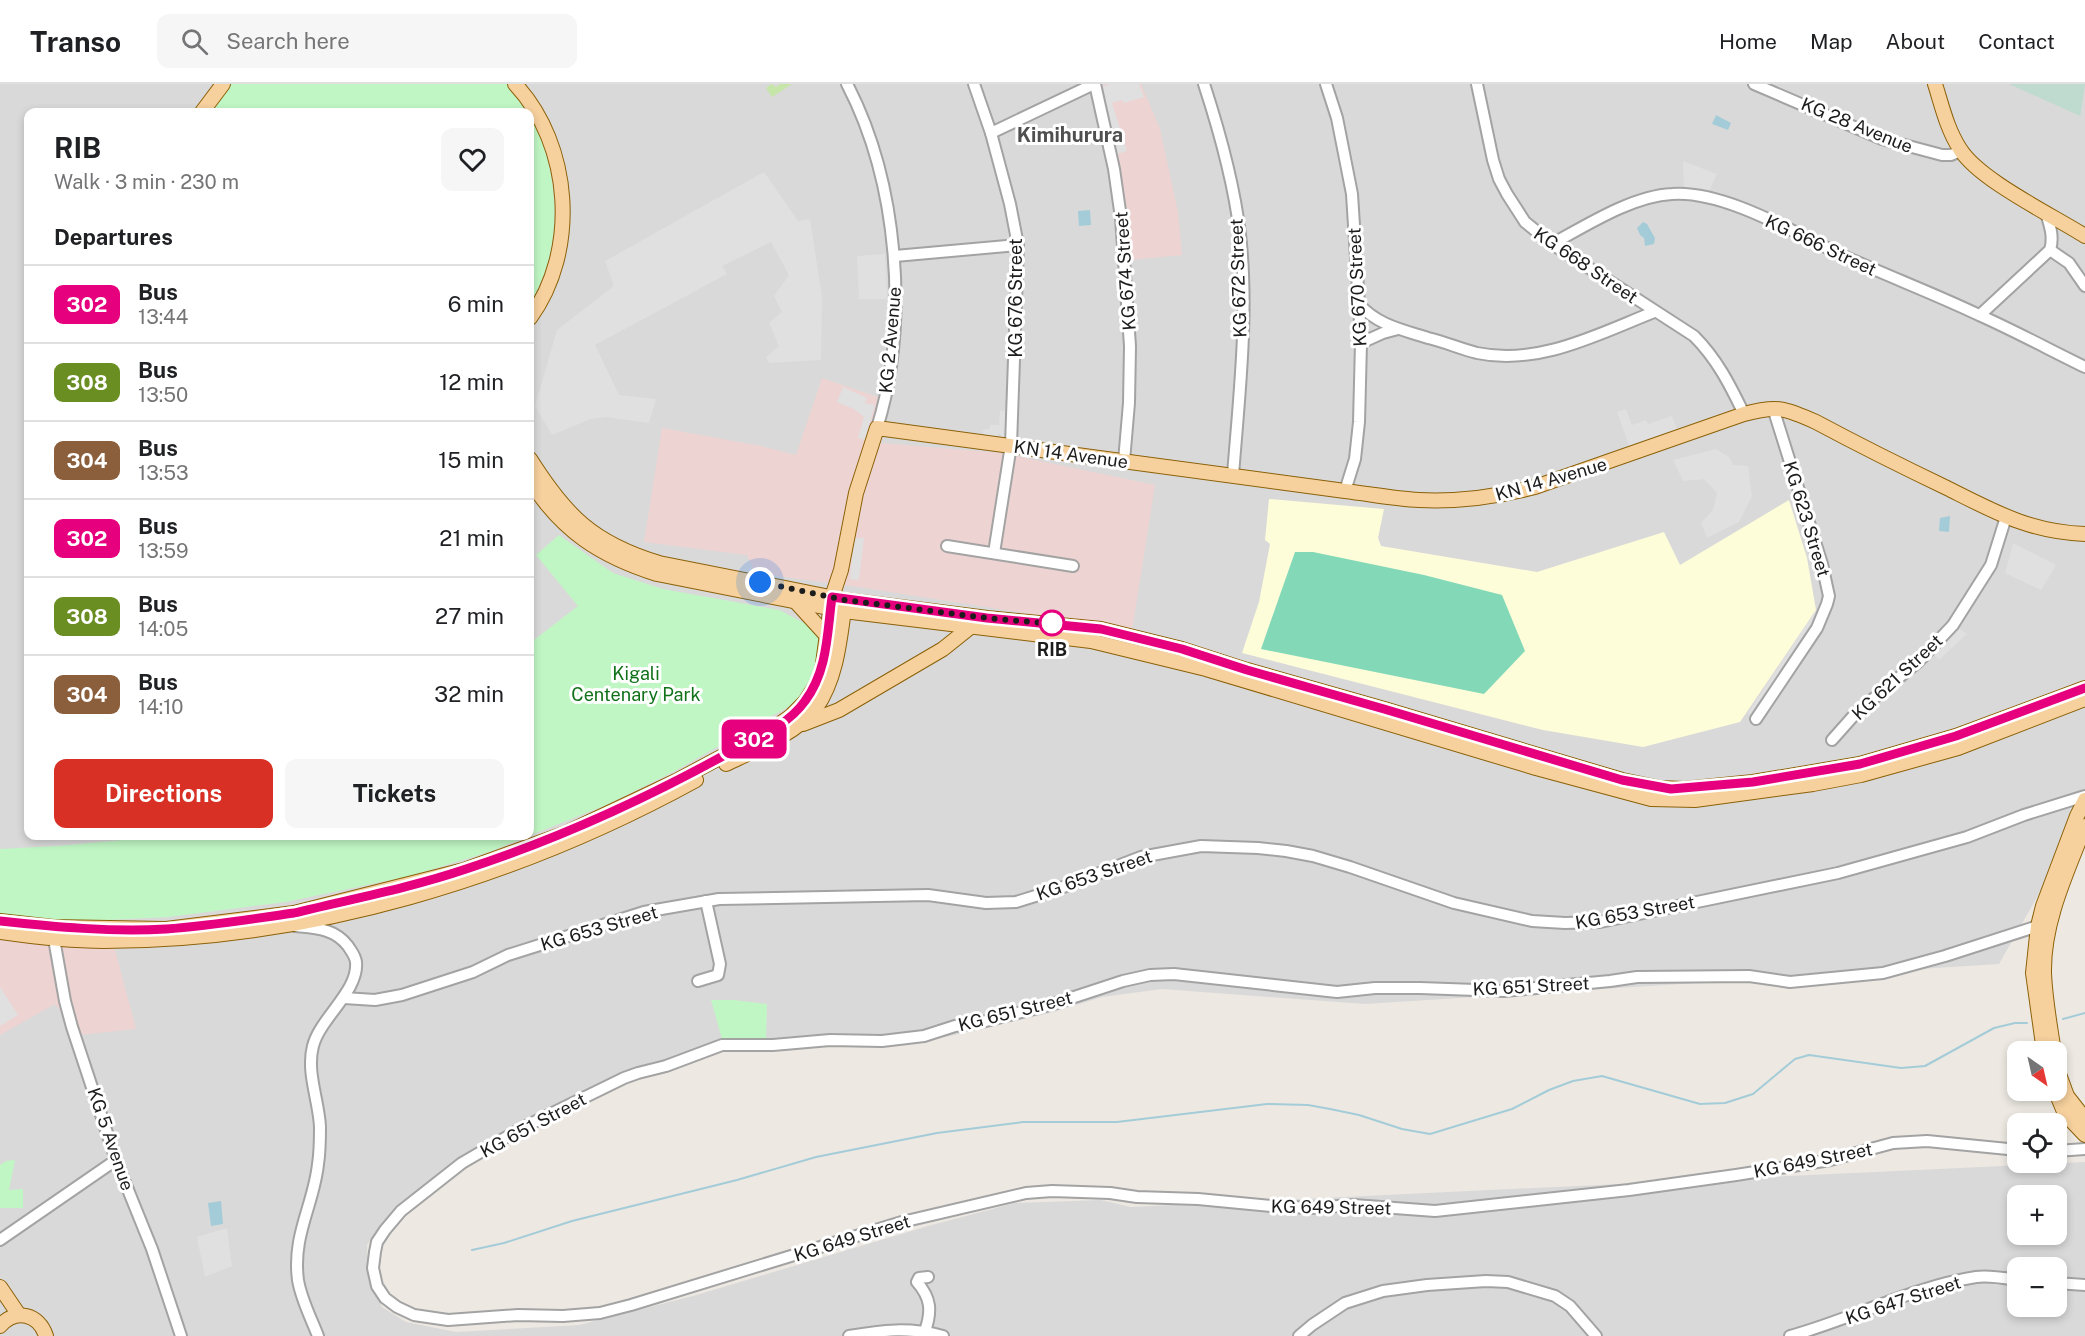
<!DOCTYPE html>
<html lang="en">
<head>
<meta charset="utf-8">
<style>
	:root { --surface:#fff; --page:#f6f6f6; --text:#202124; --muted:#757577; --line:#e0e0e0; --accent:#d93025 }
	body { margin:0; font-family:"Public Sans",sans-serif; background:var(--page); color:var(--text); height:100vh; display:flex; flex-direction:column; font-size:22px; white-space:nowrap }
	* { box-sizing:border-box; margin:0 }
	p { font-size:20px; color:var(--muted) }
	.icon { flex:none; width:33px; height:33px; fill:none; stroke:currentColor; stroke-width:2; stroke-linecap:round; stroke-linejoin:round }
	.map { position:relative; flex:1; overflow:hidden }
	.sheet { position:absolute; left:24px; top:24px; width:510px; height:732px; display:flex; flex-direction:column; background:var(--surface); border-radius:12px; box-shadow:0 3px 9px #0003 }
	.sheet>* { flex:none }
	.badge { padding:0 12px; border-radius:9px; font-size:21px; line-height:39px }
	.needle { width:39px; rotate:146deg }
	.buttons { position:absolute; left:2007px; top:957px; display:grid; gap:12px }
	.buttons a { display:grid; place-items:center; width:60px; height:60px; border-radius:12px; background:var(--surface); box-shadow:0 3px 9px #0003; font-size:30px }
	.you { position:absolute; width:30px; height:30px; margin:-15px; border:4px solid #fff; border-radius:50%; background:#1a73e8; box-shadow:0 0 0 9px #1a73e833 }
	.map>.badge { position:absolute; translate:-50% -50%; box-shadow:0 0 0 3px #fff }
	h2 { padding:0 30px; font-size:22px; line-height:54px }
	.round { display:grid; place-items:center; flex:none; width:63px; height:63px; border-radius:12px; background:var(--page) }
	.summary { display:flex; align-items:center; justify-content:space-between; height:102px; padding:0 30px }
	h1 { font-size:28px; font-weight:700; line-height:45px }
	.button { display:flex; gap:12px; margin-top:auto; padding:12px 30px }
	.button a { flex:1; height:69px; border-radius:12px; background:var(--accent); color:#fff; font-size:24px; font-weight:700; line-height:69px; text-align:center }
	.button a+a { background:var(--page); color:var(--text) }
	ul { padding:0; list-style:none }
	li { display:flex; align-items:center; gap:18px; height:78px; padding:0 30px; border-top:2px solid var(--line) }
	li div { flex:1 }
	li b { display:block; font-size:22px }
	li em { font-style:normal }
	li .badge { min-width:66px; font-weight:700; text-align:center }
	header { display:flex; align-items:center; gap:36px; box-sizing:border-box; height:84px; padding:0 30px; background:var(--surface); border-bottom:2px solid var(--line) }
	header strong { font-size:28px }
	nav { display:flex; gap:33px; margin-inline-start:auto; font-size:21px }
	.search { width:420px; height:54px; background:var(--page); display:flex; align-items:center; gap:15px; box-sizing:border-box; padding:0 21px; border-radius:12px; color:var(--muted); font-size:22px }
	.map>svg:first-child { display:block }
	.residential { fill:#dad9d9; fill-rule:evenodd }
	.commercial { fill:#edd3d1 }
	.education { fill:#fdfdda }
	.grass { fill:#c6e5a9 }
	.wetland { fill:#bfdace }
	.park { fill:#c0f6c4 }
	.pitch { fill:#83d8b8 }
	.parking { fill:#e0e0e0 }
	.water { fill:#a4ccd8 }
	.lines { fill:none; stroke-linecap:round; stroke-linejoin:round }
	.stream { stroke:#a4ccd8; stroke-width:2 }
	.minor-casing { stroke:#a3a3a3; stroke-width:14 }
	.major-casing { stroke:#8b6108; stroke-width:16 }
	.minor { stroke:#fff; stroke-width:10 }
	.major { stroke:#f6d09d; stroke-width:14 }
	.line-casing { stroke:#fff; stroke-width:14 }
	.line { stroke:#e6007e; stroke-width:9 }
	.walk { stroke:#1c1c1c; stroke-width:6; stroke-dasharray:0 10.8 }
	.stop-dot { fill:#fff; stroke:#e6007e; stroke-width:3 }
	.labels { text-anchor:middle; dominant-baseline:central; stroke-width:6; stroke-linejoin:round; paint-order:stroke }
	.street-label { font-size:18px; fill:#1c1c1c; stroke:#fff }
	.stop-label { font-size:18px; font-weight:bold; fill:#1c1c1c; stroke:#fff }
	.park-label { font-size:18px; fill:#11721a; stroke:#fff }
	.neighbourhood-label { font-size:20px; font-weight:bold; fill:#4f4f4f; stroke:#fff }
</style>
</head>
<body>
<header>
<strong>Transo</strong>
<div class="search"><svg class="icon" aria-label="search" viewBox="0 0 24 24"><circle cx="10" cy="10" r="6"/><path d="M15 15l6 6"/></svg>Search here</div>
<nav><a>Home</a><a>Map</a><a>About</a><a>Contact</a></nav>
</header>
<div class="map">
<svg width="2085" height="1252" viewBox="0 0 2085 1252">
	<rect width="100%" height="100%" fill="#ede9e2"/>
	<path class="residential" d="M0,0H2085V729L1999,880L1365,920L1162,905L1102,913L1050,929L915,960L708,965L541,1032L393,1128L367,1161L368,1190L382,1223L406,1238L456,1248L579,1241L693,1212L928,1142L1015,1119L1101,1116L1131,1123L2085,1078V1252H0ZM28,28H530V752H28ZM2018,1112H2056V1150H2018ZM2018,1184H2056V1222H2018Z"/>
	<g class="commercial">
		<path d="M1107,0H1141L1160,45L1178,128L1182,171L1129,176L1120,82L1100,3Z"/>
		<path d="M822,294L880,314L869,358L1002,369L1155,401L1132,546L858,503L755,489L747,471L644,458L662,344L761,362L796,371Z"/>
		<path d="M0,854L114,862L136,945L79,951L55,920L0,951Z"/>
	</g>
	<path class="education" d="M1269,415L1384,425L1378,454L1381,462L1537,488L1664,448L1680,481L1789,416L1807,474L1816,526L1740,638L1643,663L1543,646L1242,569L1259,518L1270,460L1265,456Z"/>
	<path class="grass" d="M771,0L776,3L780,0H792L772,13L766,4Z"/>
	<path class="wetland" d="M2009,0H2085L2080,33V32Z"/>
	<g class="park">
		<path d="M231,0H509L528,28H208L212,20Z"/>
		<path d="M530,31C560,87 565,163 530,219Z"/>
		<path d="M559,451L613,489L663,505L779,526L808,541L822,555L819,574L813,595L793,620L673,688L606,721L489,768L410,792L286,818L169,833L67,838L0,831V765L57,762L168,752H530V559L578,522L536,471Z"/>
		<path d="M711,916H734L767,920L766,957L724,962Z"/>
		<path d="M15,1076L9,1106L23,1105V1124H0V1081L6,1077Z"/>
	</g>
	<path class="pitch" d="M1295,468H1313L1424,491L1502,511L1525,567L1484,610L1261,565Z"/>
	<g class="parking">
		<path d="M1110,0H1139L1144,13L1124,19L1122,16L1112,19L1127,67L1117,70L1103,3Z"/>
		<path d="M1683,77L1717,90L1708,110L1684,107Z"/>
		<path d="M764,88L798,137L810,135L822,213L821,276L769,279L766,273L779,262L769,239L782,228L774,212L789,191L771,158L722,182L727,190L595,261L619,311L656,315L649,339L606,333L591,335L552,351L535,322L557,246L614,202L605,177Z"/>
		<path d="M885,170L887,215H859L857,172Z"/>
		<path d="M843,303L867,314L865,319L875,321L865,356L858,354L864,333L854,325L837,318Z"/>
		<path d="M1626,325L1632,341L1646,336L1648,340L1672,332L1679,350L1631,367L1617,328Z"/>
		<path d="M1000,327H1005L1006,345L1003,355L999,349L995,354H986L982,346L990,345V341H999Z"/>
		<path d="M1716,365L1730,374L1733,381L1748,382L1752,412L1739,438L1707,454L1701,439L1713,426L1717,409L1704,395L1683,397L1673,376Z"/>
		<path d="M854,454H864L859,496L850,495Z"/>
		<path d="M2013,459L2056,481L2041,506L2005,489Z"/>
		<path d="M1816,526L1821,530L1752,632L1748,629Z"/>
		<path d="M1960,545L1967,550L1939,576L1934,571Z"/>
		<path d="M0,903L18,931L0,942Z"/>
		<path d="M227,1144L232,1182L205,1193L197,1153Z"/>
	</g>
	<g class="water">
		<path d="M1716,31L1731,39L1728,46L1712,40Z"/>
		<path d="M1090,126L1091,141L1079,142L1078,127Z"/>
		<path d="M1643,138L1647,140L1655,154L1654,160L1645,162L1644,154L1640,151L1637,144Z"/>
		<path d="M1950,432L1949,448L1939,447L1940,434Z"/>
		<path d="M221,1117L223,1140L211,1142L208,1119Z"/>
	</g>
	<g class="lines">
		<g class="stream">
			<path d="M2063,935L2085,929"/>
			<path d="M472,1166L504,1159L572,1137L737,1096L816,1073L937,1049L1023,1038H1117L1267,1020L1308,1021L1330,1025L1359,1031L1402,1045L1430,1050L1512,1025L1549,1006L1573,997L1602,992L1700,1020L1725,1019L1753,1010L1795,975L1809,971L1901,984L1925,982L1994,944L2015,939H2027"/>
		</g>
		<defs>
			<g id="minor">
				<path d="M847,0C898,98 910,239 877,344"/>
				<path d="M974,0L991,49L1010,120L1018,161L1011,361L994,469"/>
				<path d="M1095,0L1114,85L1121,134L1130,262L1129,319L1124,377"/>
				<path d="M1204,0C1220,49 1234,99 1240,150C1249,229 1239,313 1233,391"/>
				<path d="M1326,0L1337,34L1352,110L1359,220L1361,259L1359,338L1355,375L1345,407"/>
				<path d="M1477,0L1493,76L1499,95L1507,110L1525,138L1552,160L1694,252C1717,275 1730,301 1744,330"/>
				<path d="M1754,0L1882,55L1942,71H1951L1960,67"/>
				<path d="M991,49L1094,0"/>
				<path d="M1552,160C1587,141 1632,112 1672,110C1725,106 1798,151 1846,173C1890,193 1935,210 1979,231C2015,247 2050,266 2085,283"/>
				<path d="M2050,166L2069,179L2085,202"/>
				<path d="M895,172L1018,161"/>
				<path d="M1359,220C1377,241 1403,246 1428,254C1445,258 1461,265 1477,269C1539,282 1598,250 1654,228"/>
				<path d="M1980,231L2050,166C2054,153 2050,142 2046,129"/>
				<path d="M1361,259L1383,249L1398,245"/>
				<path d="M947,462L1073,482"/>
				<path d="M1756,635L1817,544L1827,520L1829,512L1827,503L1822,480L1773,324"/>
				<path d="M1832,656L1856,629L1919,577L1953,541L1991,481L2006,433"/>
				<path d="M295,842C315,844 334,844 348,862C351,867 355,871 356,878C359,907 320,934 313,962C306,988 319,1017 320,1043C320,1055 320,1068 318,1080C314,1120 292,1151 298,1196C301,1215 311,1234 318,1252"/>
				<path d="M54,855L65,917L72,943L116,1076L152,1165L181,1252"/>
				<path d="M698,897L718,891L720,880L706,817"/>
				<path d="M344,914L375,916L402,911L473,888L508,871L644,828L719,815L928,811L986,819L1016,818L1058,805L1141,773L1201,762L1258,764L1286,767L1313,772L1350,783L1454,819L1532,837L1565,839L1600,838L1838,789L1967,753L2024,731L2085,712"/>
				<path d="M2018,1066L1927,1057L1893,1059L1830,1076L1736,1091L1629,1106L1435,1127L1354,1121L1310,1124L1271,1122L1198,1115L1137,1113L1110,1109L1052,1107L1026,1109L902,1138L631,1221L600,1229L563,1232L518,1231L448,1236L414,1231L397,1223L385,1214L377,1202L373,1184L375,1168L377,1158L385,1146L401,1127L462,1079L522,1044L624,994L638,989L666,982L722,961H773L830,956L882,957L924,952L955,942L982,938L1053,920L1123,897L1150,891L1174,890L1337,908L1375,904H1420L1504,907L1610,897L1637,893L1749,892L1790,898L1883,889L1945,872L2038,842"/>
				<path d="M2056,1067L2085,1065"/>
				<path d="M0,1156L116,1076"/>
				<path d="M2056,1199L2085,1201"/>
				<path d="M925,1247C932,1227 931,1214 917,1198L919,1194L928,1193"/>
				<path d="M849,1252C882,1246 910,1243 943,1252"/>
				<path d="M1299,1252L1312,1241L1345,1219L1383,1207L1427,1201L1486,1197L1508,1198L1555,1212L1570,1222L1596,1252"/>
				<path d="M1790,1252C1852,1235 1912,1203 1976,1193C1989,1191 2004,1194 2018,1196"/>
			</g>
			<g id="major">
				<path d="M515,0C572,61 579,167 530,234"/>
				<path d="M1935,0C1942,22 1947,45 1960,65C1979,96 2052,131 2085,152"/>
				<path d="M202,28L223,0"/>
				<path d="M530,375C566,432 593,459 659,479L845,516L987,534L1101,545L1182,565L1247,586L1384,625L1622,696L1660,704L1684,705L1753,698L1860,680L1956,652L2085,604"/>
				<path d="M530,397C562,447 600,472 657,490L844,527L1091,557L1206,585L1536,684L1651,715L1695,716L1813,700L1861,691L1958,664L2085,615"/>
				<path d="M796,518L827,552"/>
				<path d="M803,640L839,626L943,565L973,541"/>
				<path d="M726,680C753,667 798,649 816,624C837,594 840,554 845,518"/>
				<path d="M0,837L53,843L166,845L294,829L464,786L566,749L676,697L768,648L791,632L805,618L816,601L822,587L832,513L841,486L856,409L877,344L1345,407C1370,410 1395,415 1419,416C1459,418 1496,413 1535,403L1744,330C1777,321 1785,324 1816,338C1859,361 1903,383 1947,404C1995,428 2030,448 2085,450"/>
				<path d="M0,848C35,853 69,857 104,857C309,857 517,794 696,696"/>
				<path d="M2044,968L2033,889L2038,842L2043,822L2077,732L2085,716"/>
				<path d="M2054,968C2050,942 2045,915 2044,889C2043,838 2067,788 2085,742"/>
				<path d="M2056,982L2067,1012L2085,1035"/>
				<path d="M2055,1006L2065,1030L2085,1051"/>
				<path d="M0,1203L19,1231"/>
				<path d="M0,1242C16,1224 39,1230 46,1252"/>
			</g>
		</defs>
		<use href="#minor" class="minor-casing"/>
		<use href="#major" class="major-casing"/>
		<use href="#minor" class="minor"/>
		<use href="#major" class="major"/>
	</g>
	<g class="lines">
		<defs>
			<path id="line" d="M0,837C55,843 111,848 166,845C209,842 252,835 294,829C351,815 410,804 466,785C555,756 641,717 723,672C751,656 786,644 805,617C828,586 827,549 832,513L987,534L1101,545L1182,565L1247,586L1384,625L1622,696L1671,705L1753,698L1860,680L1956,652L2085,604"/>
		</defs>
		<use href="#line" class="line-casing"/>
		<use href="#line" class="line"/>
		<path class="walk" d="M760,498L845,516L987,534L1053,540L1052,539"/>
	</g>
	<circle class="stop-dot" cx="1052" cy="539" r="12"/>
	<g class="labels">
		<g class="street-label">
			<text transform="translate(1857 41) rotate(22)">KG 28 Avenue</text>
			<text transform="translate(1821 161) rotate(25)">KG 666 Street</text>
			<text transform="translate(1586 181) rotate(34)">KG 668 Street</text>
			<text transform="translate(1125 187) rotate(-94)">KG 674 Street</text>
			<text transform="translate(1238 194) rotate(-92)">KG 672 Street</text>
			<text transform="translate(1357 203) rotate(-93)">KG 670 Street</text>
			<text transform="translate(1015 214) rotate(-90)">KG 676 Street</text>
			<text transform="translate(890 256) rotate(-85)">KG 2 Avenue</text>
			<text transform="translate(1071 370) rotate(8)">KN 14 Avenue</text>
			<text transform="translate(1551 395) rotate(-16)">KN 14 Avenue</text>
			<text transform="translate(1807 435) rotate(73)">KG 623 Street</text>
			<text transform="translate(1897 593) rotate(-43)">KG 621 Street</text>
			<text transform="translate(1094 791) rotate(-19)">KG 653 Street</text>
			<text transform="translate(1635 828) rotate(-10)">KG 653 Street</text>
			<text transform="translate(599 844) rotate(-16)">KG 653 Street</text>
			<text transform="translate(1531 902) rotate(-3)">KG 651 Street</text>
			<text transform="translate(1015 927) rotate(-14)">KG 651 Street</text>
			<text transform="translate(533 1041) rotate(-28)">KG 651 Street</text>
			<text transform="translate(111 1055) rotate(71)">KG 5 Avenue</text>
			<text transform="translate(1813 1076) rotate(-11)">KG 649 Street</text>
			<text transform="translate(1331 1123) rotate(1)">KG 649 Street</text>
			<text transform="translate(852 1154) rotate(-17)">KG 649 Street</text>
			<text transform="translate(1903 1216) rotate(-18)">KG 647 Street</text>
		</g>
		<g class="stop-label">
			<text x="1052" y="565">RIB</text>
		</g>
		<g class="park-label">
			<text x="636" y="589">Kigali<tspan x="636" dy="21">Centenary Park</tspan></text>
		</g>
		<g class="neighbourhood-label">
			<text x="1070" y="51">Kimihurura</text>
		</g>
	</g>
</svg>
<div class="buttons">
<a><svg class="needle" viewBox="-14 -14 28 28"><path d="M0-13l5 13h-10z" fill="#e53935"/><path d="M0 13l5-13h-10z" fill="#757577"/></svg></a>
<a><svg class="icon" aria-label="locate" viewBox="0 0 24 24"><circle cx="12" cy="12" r="6"/><path d="M12 2v4M12 18v4M2 12h4M18 12h4"/></svg></a>
<a>+</a>
<a>−</a>
</div>
<div class="you" style="left:760px;top:498px"></div>
<b class="badge" style="left:754px;top:655px;background:#e6007e;color:#fff">302</b>
<section class="sheet">
<div class="summary"><div><h1>RIB</h1><p>Walk · 3 min · 230 m</p></div><a class="round"><svg class="icon" aria-label="heart" viewBox="0 0 24 24"><path d="M12 20l-8-8c-3-5 5-10 8-4 3-6 11-1 8 4z"/></svg></a></div>
<h2>Departures</h2>
<ul>
<li><span class="badge" style="background:#e6007e;color:#fff">302</span><div><b>Bus</b><p>13:44</p></div><em>6 min</em></li>
<li><span class="badge" style="background:#6b8e23;color:#fff">308</span><div><b>Bus</b><p>13:50</p></div><em>12 min</em></li>
<li><span class="badge" style="background:#8b5e3c;color:#fff">304</span><div><b>Bus</b><p>13:53</p></div><em>15 min</em></li>
<li><span class="badge" style="background:#e6007e;color:#fff">302</span><div><b>Bus</b><p>13:59</p></div><em>21 min</em></li>
<li><span class="badge" style="background:#6b8e23;color:#fff">308</span><div><b>Bus</b><p>14:05</p></div><em>27 min</em></li>
<li><span class="badge" style="background:#8b5e3c;color:#fff">304</span><div><b>Bus</b><p>14:10</p></div><em>32 min</em></li>
</ul>
<div class="button"><a>Directions</a><a>Tickets</a></div>
</section>
</div>
</body>
</html>
